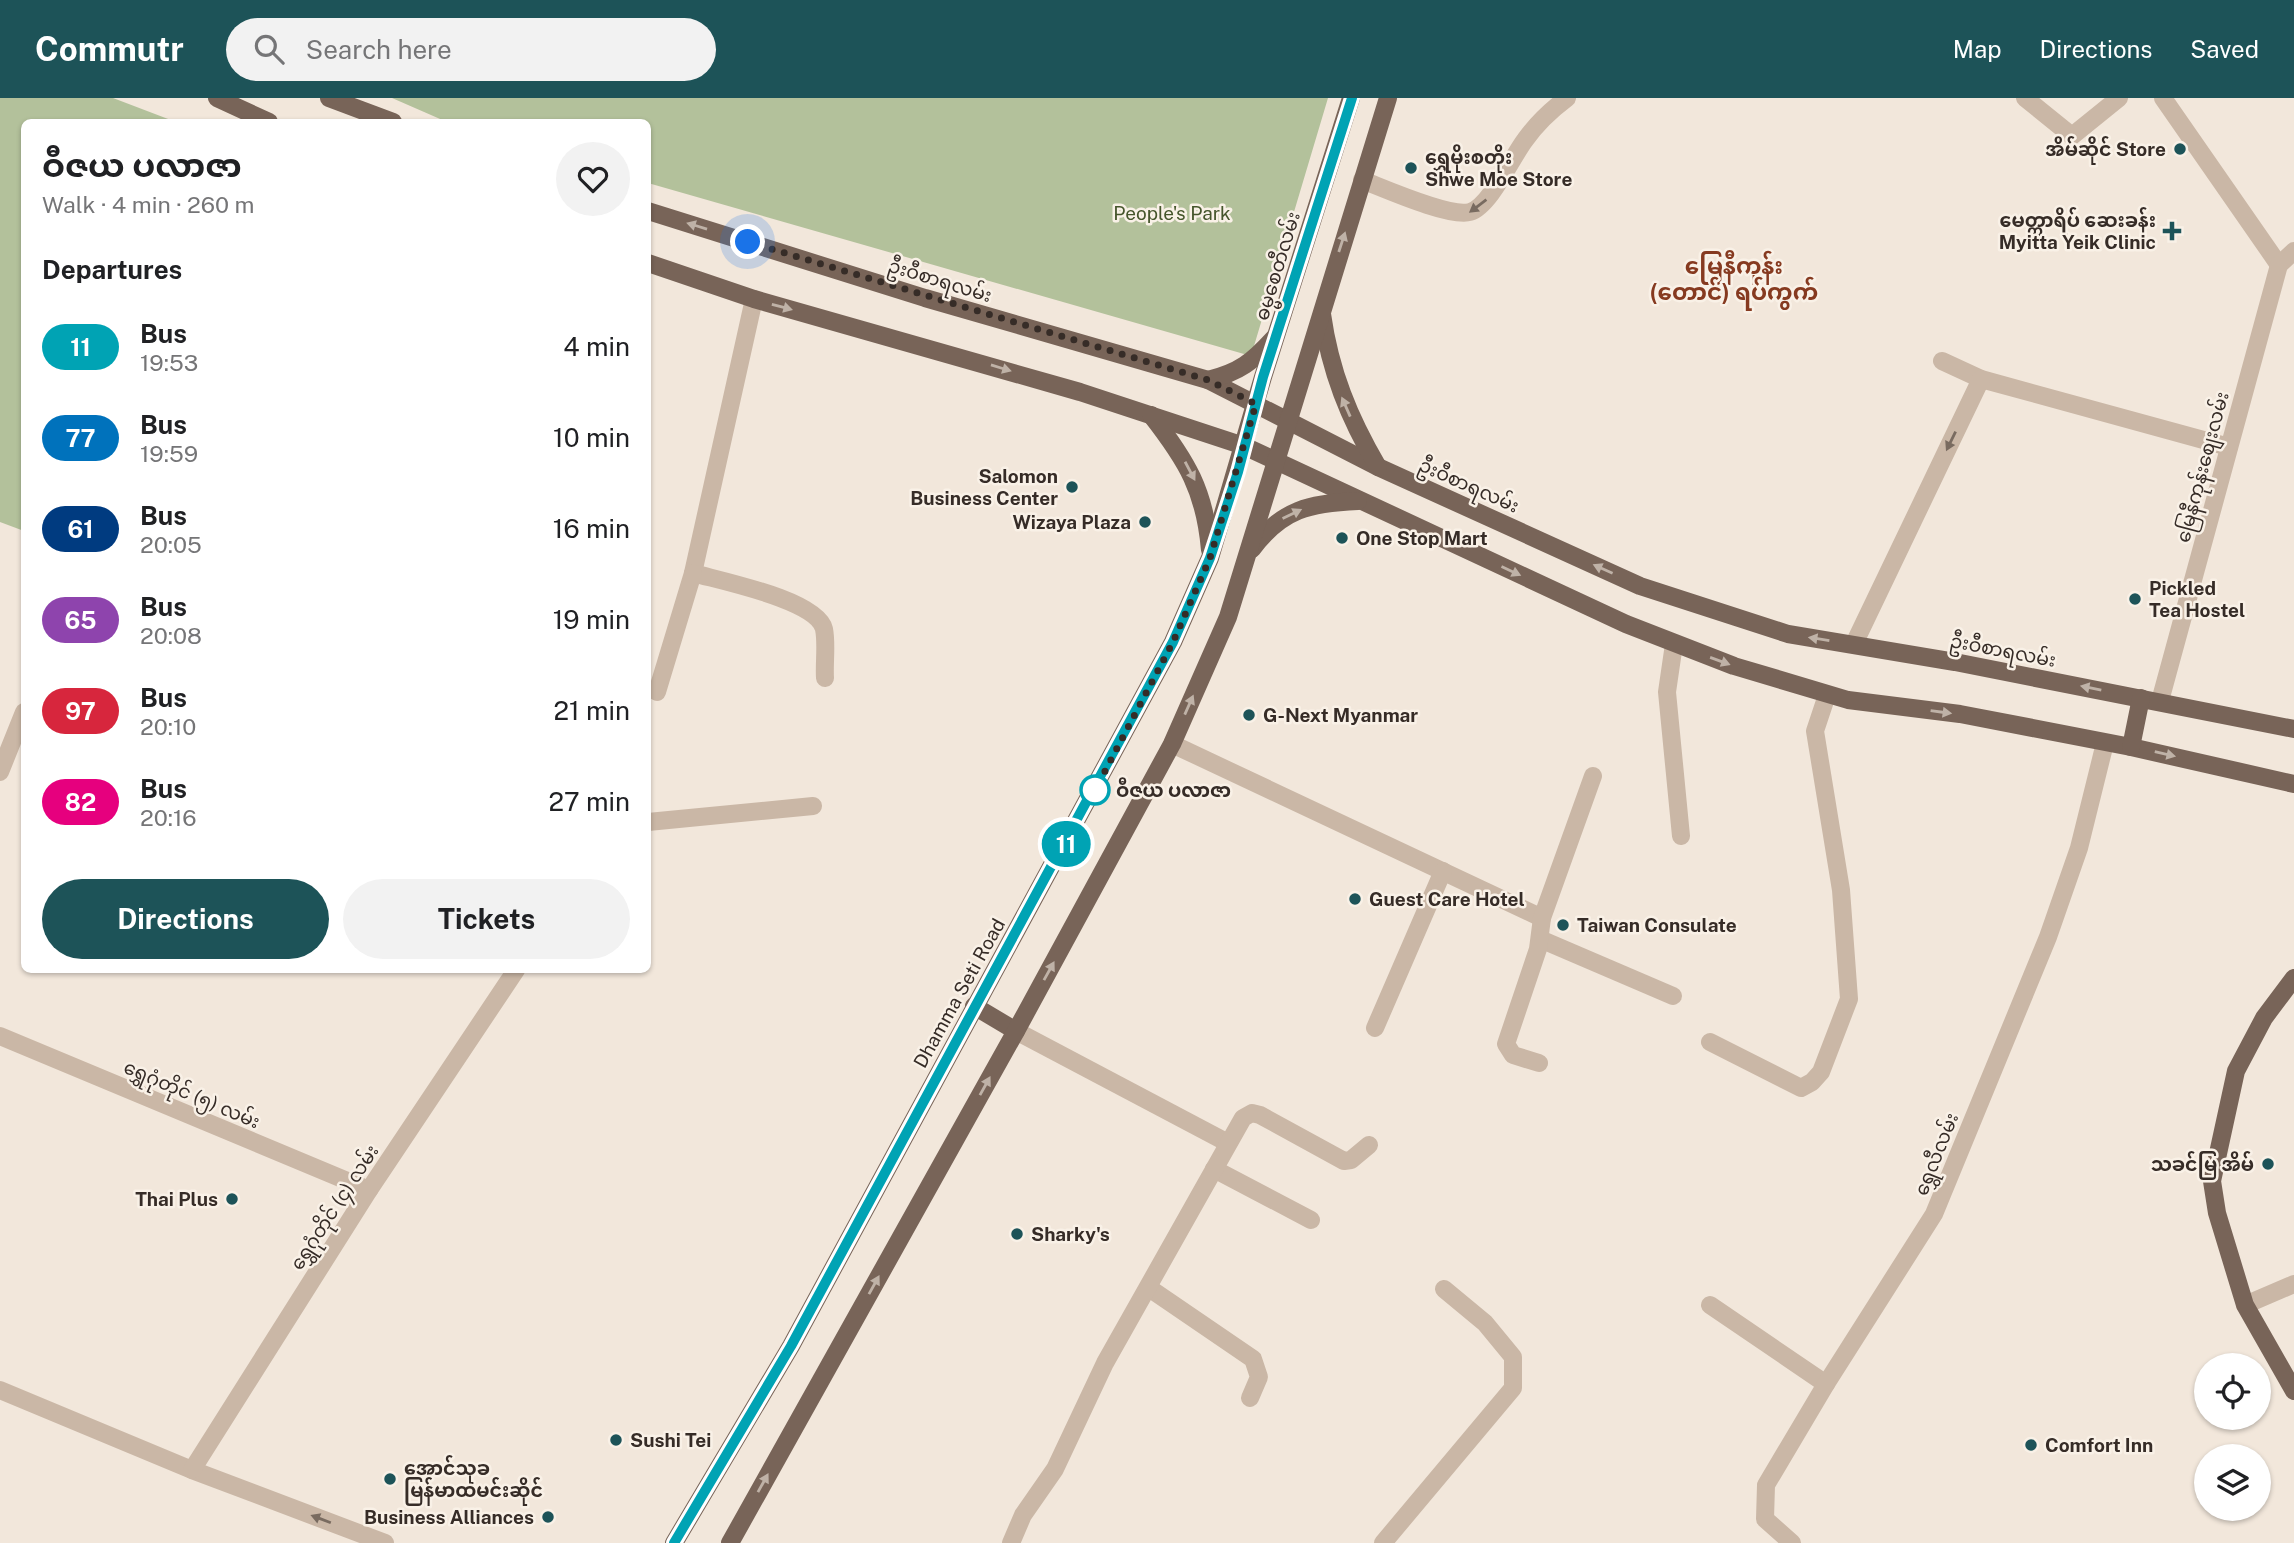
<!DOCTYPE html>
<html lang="en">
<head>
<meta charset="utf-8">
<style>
	:root { --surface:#fff; --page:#f2f2f2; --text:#202124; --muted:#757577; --accent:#1d5358 }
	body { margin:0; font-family:"Public Sans","Noto Sans Myanmar",sans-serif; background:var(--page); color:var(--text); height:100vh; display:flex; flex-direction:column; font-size:26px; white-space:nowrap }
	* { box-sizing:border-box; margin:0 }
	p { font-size:23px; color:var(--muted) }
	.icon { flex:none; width:38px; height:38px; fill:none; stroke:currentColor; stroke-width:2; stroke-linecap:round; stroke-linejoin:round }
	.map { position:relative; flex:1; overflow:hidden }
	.side { position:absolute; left:21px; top:21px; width:630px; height:854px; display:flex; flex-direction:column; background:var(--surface); border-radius:10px; box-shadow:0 2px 5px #0004 }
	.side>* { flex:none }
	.badge { padding:0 14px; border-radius:23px; font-size:24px; line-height:46px }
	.fabs { position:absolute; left:2194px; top:1255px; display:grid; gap:14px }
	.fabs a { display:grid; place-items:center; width:77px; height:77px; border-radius:50%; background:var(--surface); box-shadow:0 2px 5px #0004; font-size:35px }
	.you { position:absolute; width:35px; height:35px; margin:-18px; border:5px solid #fff; border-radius:50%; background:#1a73e8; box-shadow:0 0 0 10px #1a73e833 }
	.map>.badge { position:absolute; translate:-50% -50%; box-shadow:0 0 0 4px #fff }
	h2 { padding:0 21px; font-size:26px; line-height:63px }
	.round { display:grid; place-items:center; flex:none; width:74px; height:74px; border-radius:37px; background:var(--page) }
	.headline { display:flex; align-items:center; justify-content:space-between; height:119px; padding:0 21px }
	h1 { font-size:33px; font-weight:700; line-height:52px }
	.button { display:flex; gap:14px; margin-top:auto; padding:14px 21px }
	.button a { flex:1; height:80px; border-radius:42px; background:var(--accent); color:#fff; font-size:28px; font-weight:700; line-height:80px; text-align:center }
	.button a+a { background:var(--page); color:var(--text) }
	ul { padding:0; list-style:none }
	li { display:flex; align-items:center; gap:21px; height:91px; padding:0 21px }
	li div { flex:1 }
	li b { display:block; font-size:26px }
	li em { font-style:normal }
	li .badge { min-width:77px; font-weight:700; text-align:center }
	header { display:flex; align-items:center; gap:42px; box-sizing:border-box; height:98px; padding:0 35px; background:var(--accent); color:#fff }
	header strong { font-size:33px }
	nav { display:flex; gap:38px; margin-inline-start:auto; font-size:24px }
	.search { width:490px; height:63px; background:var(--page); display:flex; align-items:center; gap:18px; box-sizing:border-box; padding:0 24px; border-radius:38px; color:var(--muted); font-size:26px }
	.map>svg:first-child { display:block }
	.green { fill:#b3c19b }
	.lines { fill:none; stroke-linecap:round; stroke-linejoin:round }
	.minor { stroke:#cab7a6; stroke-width:18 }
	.major { stroke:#786458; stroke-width:18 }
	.oneway { fill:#796b60 }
	.oneway2 { fill:#bfb2a7 }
	.line-casing { stroke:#fff; stroke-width:16 }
	.line { stroke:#00a3b4; stroke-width:10 }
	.walk { stroke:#362c27; stroke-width:7; stroke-dasharray:0 12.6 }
	.poi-dot { fill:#1d5358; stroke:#f9f1e7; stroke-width:2.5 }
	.stop-dot { fill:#fff; stroke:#00a3b4; stroke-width:3.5 }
	.labels { text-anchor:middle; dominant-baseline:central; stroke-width:5; stroke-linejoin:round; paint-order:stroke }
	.poi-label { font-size:19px; font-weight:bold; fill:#362c27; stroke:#f9f1e7; text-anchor:start }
	.park-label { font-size:19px; fill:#45552b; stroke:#f9f1e7 }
	.street-label { font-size:19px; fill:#362c27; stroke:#f9f1e7 }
	.stop-label { font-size:19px; font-weight:bold; fill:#362c27; stroke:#f9f1e7; text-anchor:start }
	.quarter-label { font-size:23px; font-weight:bold; fill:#863a20; stroke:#f9f1e7 }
</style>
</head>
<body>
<header>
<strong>Commutr</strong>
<div class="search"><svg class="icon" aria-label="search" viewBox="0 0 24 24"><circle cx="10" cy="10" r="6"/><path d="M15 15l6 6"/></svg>Search here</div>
<nav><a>Map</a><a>Directions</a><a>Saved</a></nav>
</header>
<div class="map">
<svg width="2294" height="1445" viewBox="0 0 2294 1445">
	<rect width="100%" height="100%" fill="#f2e7db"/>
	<g class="green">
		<path d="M0,0H113L176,24H24V433L0,424Z"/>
		<path d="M392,0H1328L1251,258L648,85V24H447Z"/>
	</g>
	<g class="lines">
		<g class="minor">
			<path d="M2025,0L2072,38L2119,0"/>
			<path d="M2163,0L2279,167"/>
			<path d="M1362,82C1383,90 1450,120 1470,114C1490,108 1512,59 1525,42C1537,25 1551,12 1567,0"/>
			<path d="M754,201L693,475C721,483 817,502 824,531C827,546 824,565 825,580"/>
			<path d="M1942,263L1981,281L2229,349"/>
			<path d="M1674,546L1667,594L1681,738"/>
			<path d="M1854,546L1981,281"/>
			<path d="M657,594L693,475"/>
			<path d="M2160,603L2279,167L2294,153"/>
			<path d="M1172,646L1542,820"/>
			<path d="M0,674L24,614"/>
			<path d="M648,724L813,708"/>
			<path d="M1540,841L1673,898"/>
			<path d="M1375,930L1443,773"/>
			<path d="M1016,933L1228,1045"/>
			<path d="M0,938L369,1092"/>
			<path d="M1710,944L1801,990L1812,984L1821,974L1849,901L1841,792L1815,633L1827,597"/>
			<path d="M1539,965L1513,957L1506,946L1538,851L1542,820L1593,678"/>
			<path d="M1214,1071L1311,1122"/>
			<path d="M1149,1190L1253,1261L1259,1279L1250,1300"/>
			<path d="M1710,1207L1826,1286"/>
			<path d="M2245,1207L2294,1186"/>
			<path d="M0,1292L192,1372L385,1445"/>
			<path d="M192,1372L369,1092L516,872"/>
			<path d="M1011,1445L1023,1417L1055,1371L1105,1265L1243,1020L1252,1015L1260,1017L1344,1063L1351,1062L1369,1047"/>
			<path d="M1383,1445L1513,1290V1259L1485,1225L1444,1191"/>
			<path d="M1792,1445L1765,1421L1766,1387L1826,1286L1934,1116L2048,839L2079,750L2105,645"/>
		</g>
		<g class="major">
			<path d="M217,0L269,24"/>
			<path d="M329,0L393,24"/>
			<path d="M648,113L925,200L1208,282L1378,369L1640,488L1788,536L1955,564L2294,631"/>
			<path d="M648,165L754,201L1080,294L1244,348L1626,526L1734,568L1848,602L1960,616L2131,649L2294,686"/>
			<path d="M1322,216C1330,273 1349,320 1378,369"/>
			<path d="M1208,282C1240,274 1252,264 1274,240"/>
			<path d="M1151,317C1187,363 1205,393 1210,452"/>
			<path d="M1252,451C1282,411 1310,405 1358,403"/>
			<path d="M2131,649L2141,600"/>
			<path d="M2294,880L2264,920L2236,973L2212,1083L2217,1115L2245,1207L2294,1293"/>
			<path d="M974,908L1016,933"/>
			<path d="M674,1445L791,1248L1173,544L1210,460L1263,279L1351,0"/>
			<path d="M730,1445L1016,933L1172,646L1228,519L1388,0"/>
		</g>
	</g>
	<defs><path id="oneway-solid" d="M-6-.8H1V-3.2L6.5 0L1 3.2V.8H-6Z" transform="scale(1.75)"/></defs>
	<g class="oneway">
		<use href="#oneway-solid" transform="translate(1478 108) rotate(143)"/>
		<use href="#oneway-solid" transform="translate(1951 343) rotate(116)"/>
		<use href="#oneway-solid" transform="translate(321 1421) rotate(-159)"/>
	</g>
	<g class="oneway2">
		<use href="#oneway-solid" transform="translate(697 128) rotate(-163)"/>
		<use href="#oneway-solid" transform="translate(1342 144) rotate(-72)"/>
		<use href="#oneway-solid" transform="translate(782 209) rotate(15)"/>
		<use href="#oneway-solid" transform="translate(1001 270) rotate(17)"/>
		<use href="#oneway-solid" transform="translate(1346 309) rotate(-114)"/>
		<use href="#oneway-solid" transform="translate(1190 373) rotate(62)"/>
		<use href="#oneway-solid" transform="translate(1292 416) rotate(-26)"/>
		<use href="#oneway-solid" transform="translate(1603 471) rotate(-156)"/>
		<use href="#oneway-solid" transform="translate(1511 473) rotate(25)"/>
		<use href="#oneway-solid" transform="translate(1819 541) rotate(-171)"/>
		<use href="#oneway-solid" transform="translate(1720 563) rotate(20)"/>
		<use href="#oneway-solid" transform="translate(2091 590) rotate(-169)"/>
		<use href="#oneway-solid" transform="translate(1189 607) rotate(-66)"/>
		<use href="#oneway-solid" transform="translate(1941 614) rotate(8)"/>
		<use href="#oneway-solid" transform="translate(2165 656) rotate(13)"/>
		<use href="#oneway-solid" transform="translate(1049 873) rotate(-61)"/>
		<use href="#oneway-solid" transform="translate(985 988) rotate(-61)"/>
		<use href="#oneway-solid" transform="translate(874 1187) rotate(-61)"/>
		<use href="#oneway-solid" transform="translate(763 1385) rotate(-61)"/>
	</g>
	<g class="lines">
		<defs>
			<path id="line" d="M674,1445L791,1248L1173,544L1210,460L1238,374L1263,279L1352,0"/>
		</defs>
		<use href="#line" class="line-casing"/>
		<use href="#line" class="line"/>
		<path class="walk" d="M748,144L1208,282L1256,306L1210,460L1173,544L1095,692"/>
	</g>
	<g class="poi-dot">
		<circle cx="2180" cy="51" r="7"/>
		<circle cx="1411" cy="70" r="7"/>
		<path d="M2168.5 122.5h7v7h7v7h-7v7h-7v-7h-7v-7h7z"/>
		<circle cx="1072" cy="389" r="7"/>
		<circle cx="1145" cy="424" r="7"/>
		<circle cx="1342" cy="440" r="7"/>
		<circle cx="2135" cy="501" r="7"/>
		<circle cx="1249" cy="617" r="7"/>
		<circle cx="1355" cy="801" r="7"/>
		<circle cx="1563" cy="827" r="7"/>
		<circle cx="2268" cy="1066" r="7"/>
		<circle cx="232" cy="1101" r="7"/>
		<circle cx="1017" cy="1136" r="7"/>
		<circle cx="616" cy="1342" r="7"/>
		<circle cx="2031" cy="1347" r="7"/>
		<circle cx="390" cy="1381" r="7"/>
		<circle cx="548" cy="1419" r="7"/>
	</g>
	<circle class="stop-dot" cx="1095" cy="692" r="14"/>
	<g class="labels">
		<g class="poi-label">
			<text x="2166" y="51" text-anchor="end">အိမ်ဆိုင် Store</text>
			<text x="1425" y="59">ရွှေမိုးစတိုး<tspan x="1425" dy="22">Shwe Moe Store</tspan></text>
			<text x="2156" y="122" text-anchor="end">မေတ္တာရိပ် ဆေးခန်း<tspan x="2156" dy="22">Myitta Yeik Clinic</tspan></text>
			<text x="1058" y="378" text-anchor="end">Salomon<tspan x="1058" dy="22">Business Center</tspan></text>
			<text x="1131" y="424" text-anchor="end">Wizaya Plaza</text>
			<text x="1356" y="440">One Stop Mart</text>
			<text x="2149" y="490">Pickled<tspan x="2149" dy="22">Tea Hostel</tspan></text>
			<text x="1263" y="617">G-Next Myanmar</text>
			<text x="1369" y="801">Guest Care Hotel</text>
			<text x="1577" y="827">Taiwan Consulate</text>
			<text x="2254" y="1066" text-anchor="end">သခင်မြ အိမ်</text>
			<text x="218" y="1101" text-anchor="end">Thai Plus</text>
			<text x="1031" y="1136">Sharky's</text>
			<text x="630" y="1342">Sushi Tei</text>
			<text x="2045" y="1347">Comfort Inn</text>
			<text x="404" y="1370">အောင်သုခ<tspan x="404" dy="22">မြန်မာထမင်းဆိုင်</tspan></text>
			<text x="534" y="1419" text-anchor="end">Business Alliances</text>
		</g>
		<g class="park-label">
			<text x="1172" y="115">People's Park</text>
		</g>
		<g class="street-label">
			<text transform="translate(1277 168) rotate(-73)">ဓမ္မစေတီလမ်း</text>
			<text transform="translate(940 182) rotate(17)">ဦးဝီစာရလမ်း</text>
			<text transform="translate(2202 369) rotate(-75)">မြေနီကုန်းစျေးလမ်း</text>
			<text transform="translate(1469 387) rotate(24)">ဦးဝီစာရလမ်း</text>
			<text transform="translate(2003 552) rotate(11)">ဦးဝီစာရလမ်း</text>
			<text transform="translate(959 895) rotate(-61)">Dhamma Seti Road</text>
			<text transform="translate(192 996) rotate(23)">ရွှေဂုံတိုင် (၅) လမ်း</text>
			<text transform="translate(1936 1056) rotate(-68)">ရွှေလီလမ်း</text>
			<text transform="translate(334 1109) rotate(-57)">ရွှေဂုံတိုင် (၄) လမ်း</text>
		</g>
		<g class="stop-label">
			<text x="1116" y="692">ဝီဇယ ပလာဇာ</text>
		</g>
		<g class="quarter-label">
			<text x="1734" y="167">မြေနီကုန်း<tspan x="1734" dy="26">(တောင်) ရပ်ကွက်</tspan></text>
		</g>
	</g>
</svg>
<div class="fabs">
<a><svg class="icon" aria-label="locate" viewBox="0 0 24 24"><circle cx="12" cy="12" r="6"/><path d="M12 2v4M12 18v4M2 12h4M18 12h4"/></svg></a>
<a><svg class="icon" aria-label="layers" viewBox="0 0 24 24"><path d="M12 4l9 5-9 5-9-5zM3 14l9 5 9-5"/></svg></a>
</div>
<div class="you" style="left:748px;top:144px"></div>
<b class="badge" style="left:1066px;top:746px;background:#00a3b4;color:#fff">11</b>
<section class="side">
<div class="headline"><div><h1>ဝီဇယ ပလာဇာ</h1><p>Walk · 4 min · 260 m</p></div><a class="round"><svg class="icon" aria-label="heart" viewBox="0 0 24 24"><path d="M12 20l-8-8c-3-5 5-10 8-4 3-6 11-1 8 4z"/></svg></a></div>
<h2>Departures</h2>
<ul>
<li><span class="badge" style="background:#00a3b4;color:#fff">11</span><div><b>Bus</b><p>19:53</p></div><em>4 min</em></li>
<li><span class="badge" style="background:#0072bc;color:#fff">77</span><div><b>Bus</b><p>19:59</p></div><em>10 min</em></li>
<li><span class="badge" style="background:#003b80;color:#fff">61</span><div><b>Bus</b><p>20:05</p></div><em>16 min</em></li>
<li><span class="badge" style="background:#8e44ad;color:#fff">65</span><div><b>Bus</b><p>20:08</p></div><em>19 min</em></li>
<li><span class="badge" style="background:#d7263d;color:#fff">97</span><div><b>Bus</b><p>20:10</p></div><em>21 min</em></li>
<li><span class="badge" style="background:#e6007e;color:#fff">82</span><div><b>Bus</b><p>20:16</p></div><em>27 min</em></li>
</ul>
<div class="button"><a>Directions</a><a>Tickets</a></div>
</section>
</div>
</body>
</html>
